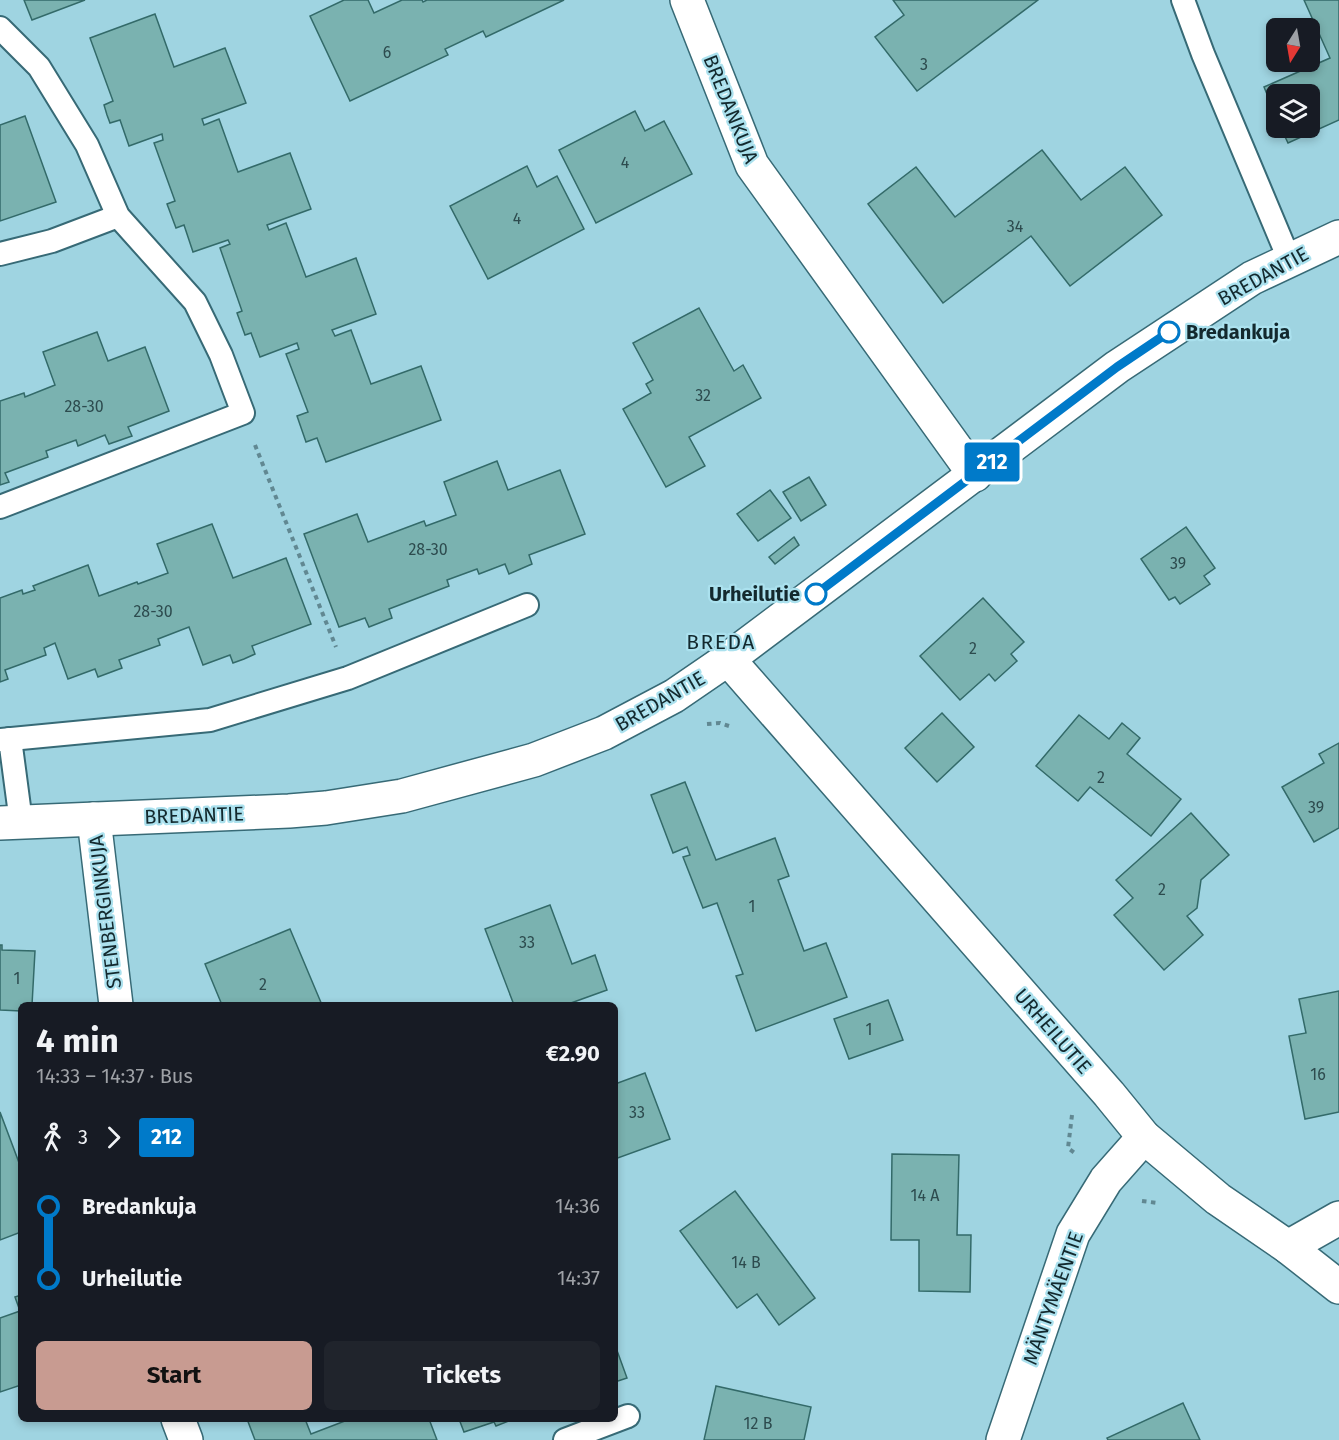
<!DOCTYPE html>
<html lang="en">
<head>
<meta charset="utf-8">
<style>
	:root { --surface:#171b24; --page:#20242c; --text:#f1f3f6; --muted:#9ea1a6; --accent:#c89b91 }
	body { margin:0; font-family:"Fira Sans",sans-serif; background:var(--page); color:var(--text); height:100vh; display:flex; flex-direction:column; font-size:22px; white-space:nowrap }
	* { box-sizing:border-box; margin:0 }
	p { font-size:20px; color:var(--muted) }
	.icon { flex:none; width:33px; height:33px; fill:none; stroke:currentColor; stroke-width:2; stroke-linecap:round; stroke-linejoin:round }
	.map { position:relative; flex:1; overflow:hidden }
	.drawer { position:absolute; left:18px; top:1002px; width:600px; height:420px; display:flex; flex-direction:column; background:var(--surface); border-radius:9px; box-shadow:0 3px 9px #0003 }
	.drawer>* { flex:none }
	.badge { padding:0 12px; border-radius:4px; font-size:21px; line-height:39px }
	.needle { width:39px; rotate:191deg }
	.fabs { position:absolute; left:1266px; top:18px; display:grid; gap:12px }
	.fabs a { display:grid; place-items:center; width:54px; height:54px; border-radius:9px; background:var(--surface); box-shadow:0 3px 9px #0003; font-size:30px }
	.map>.badge { position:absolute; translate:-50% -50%; box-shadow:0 0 0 3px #fff }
	.legs { display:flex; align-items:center; gap:9px; height:66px; padding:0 18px; font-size:20px }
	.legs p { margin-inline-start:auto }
	.overview { display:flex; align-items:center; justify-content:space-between; height:102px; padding:0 18px }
	h1 { font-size:33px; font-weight:700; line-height:45px }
	.button { display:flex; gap:12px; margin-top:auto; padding:12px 18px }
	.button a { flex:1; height:69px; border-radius:9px; background:var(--accent); color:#111; font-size:24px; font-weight:700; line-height:69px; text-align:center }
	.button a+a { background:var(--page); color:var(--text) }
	ul { padding:0 18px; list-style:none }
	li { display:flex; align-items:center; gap:21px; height:72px; font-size:22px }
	li i { display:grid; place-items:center; width:9px; height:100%; margin:0 8px; background:currentColor }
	li i::after { content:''; width:15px; height:15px; margin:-8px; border:4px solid; border-radius:50%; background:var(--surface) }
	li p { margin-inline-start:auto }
	li:first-child i { background:linear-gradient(#0000 50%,currentColor 0) }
	li:last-child i { background:linear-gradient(currentColor 50%,#0000 0) }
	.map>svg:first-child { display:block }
	.building { fill:#7ab2b0; stroke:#336a69; stroke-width:1.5 }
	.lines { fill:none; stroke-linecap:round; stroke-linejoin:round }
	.lane-casing { stroke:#376a76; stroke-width:26 }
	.street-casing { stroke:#376a76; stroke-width:36 }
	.secondary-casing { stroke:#376a76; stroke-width:36 }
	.path { stroke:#618892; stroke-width:4; stroke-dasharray:4.5 4.5; stroke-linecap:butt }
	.lane { stroke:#fff; stroke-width:22 }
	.street { stroke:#fff; stroke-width:33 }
	.secondary { stroke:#fff; stroke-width:33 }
	.line-1-casing { stroke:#fff; stroke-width:14 }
	.line-1 { stroke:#007ac9; stroke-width:9 }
	.stop-1-dot { fill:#fff; stroke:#007ac9; stroke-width:3 }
	.labels { text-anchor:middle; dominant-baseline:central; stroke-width:4.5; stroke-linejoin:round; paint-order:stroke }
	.number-label { font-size:16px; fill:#2d4b4e }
	.street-label { font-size:20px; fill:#13292e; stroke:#abe1ee }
	.stop-label { font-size:20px; font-weight:bold; fill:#13292e; stroke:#abe1ee; text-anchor:start }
	.neighbourhood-label { font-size:21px; letter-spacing:1.5px; fill:#13292e; stroke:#abe1ee }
</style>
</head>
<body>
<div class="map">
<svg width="1339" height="1440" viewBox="0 0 1339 1440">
	<rect width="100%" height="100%" fill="#9fd4e1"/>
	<g class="building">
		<path d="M24,0H85L32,20Z"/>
		<path d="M344,0H368L374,13L402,0H422L423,2L427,0H564L486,37L483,31L445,49L448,55L350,101L310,16Z"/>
		<path d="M893,0H1038L917,91L875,37L904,15Z"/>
		<path d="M1304,0H1339V120L1288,143L1281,128H1310V94H1276V116L1264,87L1330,58Z"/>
		<path d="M155,14L174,67L225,48L246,103L202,119L204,125L219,119L238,172L290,153L311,209L267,225L269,230L286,223L306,277L356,258L376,314L332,330L335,336L351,330L371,384L421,366L441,420L326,462L317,438L306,442L297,416L308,412L286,354L299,349L297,343L260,357L251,333L245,335L237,313L242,311L220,248L230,244L228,240L193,252L184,225L176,228L167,204L175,201L154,143L163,140L162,134L129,146L120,120L110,123L107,115L104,105L113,101L90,38Z"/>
		<path d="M635,111L645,131L664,121L692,174L596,223L559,150Z"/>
		<path d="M25,116L56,202L0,221V125Z"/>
		<path d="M1042,150L1081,200L1125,167L1162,215L1070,286L1031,236L943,303L868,204L916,167L955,217Z"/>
		<path d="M527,166L537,187L557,176L584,229L488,279L450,206Z"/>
		<path d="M699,308L734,371L743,365L761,398L689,437L705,466L666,487L623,409L651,393L646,384L653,380L633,343Z"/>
		<path d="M97,332L108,361L145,347L169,411L128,427L132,436L109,444L105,435L78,446L76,440L46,451L48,457L5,473L9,482L0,485V401L24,393L25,397L55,385L43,352Z"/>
		<path d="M497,461L508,490L560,470L585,534L529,555L532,564L509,574L505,564L479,574L477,569L447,580L449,586L389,609L392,618L369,627L365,618L339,627L304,534L357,514L368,542L424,521L426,526L456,515L444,482Z"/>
		<path d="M809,477L826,505L801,521L783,492Z"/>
		<path d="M770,490L791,518L758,541L737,514Z"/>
		<path d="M212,524L233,578L286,558L311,624L252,646L255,654L244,659L233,663L230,655L203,665L189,627L158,639L160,645L119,660L122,668L98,677L95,669L68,679L55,643L44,648L46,655L5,670L8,679L0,682V598L22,590L23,594L35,590L33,586L88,565L99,596L137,582L138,584L168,573L157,544Z"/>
		<path d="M1186,527L1215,568L1204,576L1210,584L1180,604L1175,597L1169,600L1141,559Z"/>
		<path d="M794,537L799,545L775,564L769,557Z"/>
		<path d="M983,598L1024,642L1011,654L1017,661L995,681L989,674L960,700L920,656Z"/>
		<path d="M942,713L974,747L937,782L905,748Z"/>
		<path d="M1079,715L1109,739L1122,723L1140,738L1127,754L1181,799L1151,836L1090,787L1078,801L1036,766Z"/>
		<path d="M1339,743V828L1314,842L1282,787L1324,763L1319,754Z"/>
		<path d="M685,782L716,860L775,838L789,876L778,880L804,951L826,943L847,997L756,1031L736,976L743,974L717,903L703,908L683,857L690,855L687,847L673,853L651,795Z"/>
		<path d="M1191,813L1229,855L1201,880L1197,908L1187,916L1203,935L1164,970L1114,915L1133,898L1116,880Z"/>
		<path d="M550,905L572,964L595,955L607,990L571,1003L572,1005H514L485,929Z"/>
		<path d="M290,929L322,1005H222L205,964Z"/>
		<path d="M0,945H2V950L35,951L32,1005H21V1011L0,1010Z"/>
		<path d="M1339,991V1112L1305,1119L1289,1036L1306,1033L1299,999Z"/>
		<path d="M888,1000L903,1040L849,1059L834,1019Z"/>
		<path d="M645,1073L670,1139L615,1159V1084Z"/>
		<path d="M0,1112L21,1168V1232L0,1240Z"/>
		<path d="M892,1154L959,1155L957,1235H971L970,1292L919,1291V1240H891Z"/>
		<path d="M735,1191L815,1298L779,1325L757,1294L737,1308L680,1231Z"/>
		<path d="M21,1295V1385L0,1392V1318L20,1311L15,1297Z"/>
		<path d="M615,1345L627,1378L615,1382Z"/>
		<path d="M716,1386L811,1407L804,1440H704Z"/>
		<path d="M1183,1403L1200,1440H1108L1107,1438Z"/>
		<path d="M247,1419H305L311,1434L350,1419H429L437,1440H255Z"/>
		<path d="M459,1419H514L496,1426L494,1422L464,1432Z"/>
	</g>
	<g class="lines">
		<defs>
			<g id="lane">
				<path d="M1183,0L1203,54L1289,259"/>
				<path d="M0,28L39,67L87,145L118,216L195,302L221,355L243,413L0,507"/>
				<path d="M0,254L52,241L118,216"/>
				<path d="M10,739L21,822"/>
				<path d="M0,740L210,720L348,678L527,605"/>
				<path d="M565,1440L628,1416"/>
			</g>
			<g id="street">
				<path d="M687,0L752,165L975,475"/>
				<path d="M728,659L1109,1094L1144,1137L1218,1199L1288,1247L1339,1287"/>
				<path d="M94,819L116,1005"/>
				<path d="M1288,1247L1339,1218"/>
				<path d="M178,1419L186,1440"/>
				<path d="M1003,1440L1073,1234L1106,1180L1144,1137"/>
			</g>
			<path id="secondary" d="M0,823L289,811L326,808L402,796L534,760L604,733L674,696L728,659L1117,367L1252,278L1339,237"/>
		</defs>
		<use href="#lane" class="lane-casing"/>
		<use href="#street" class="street-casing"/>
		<use href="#secondary" class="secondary-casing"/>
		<g class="path">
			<path d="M255,445L336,647"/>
			<path d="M707,724L720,723L732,727"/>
			<path d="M1072,1115L1068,1148L1076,1154"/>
			<path d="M1142,1201L1158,1203"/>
		</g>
		<use href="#lane" class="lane"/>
		<use href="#street" class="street"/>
		<use href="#secondary" class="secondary"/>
	</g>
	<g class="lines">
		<defs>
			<path id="line-1" d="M816,594L1117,367L1169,332"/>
		</defs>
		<use href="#line-1" class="line-1-casing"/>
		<use href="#line-1" class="line-1"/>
	</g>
	<g class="stop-1-dot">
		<circle cx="1169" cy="332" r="10"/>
		<circle cx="816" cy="594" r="10"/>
	</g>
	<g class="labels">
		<g class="number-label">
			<text x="387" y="52">6</text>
			<text x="924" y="64">3</text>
			<text x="625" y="162">4</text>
			<text x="517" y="218">4</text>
			<text x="1015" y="226">34</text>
			<text x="703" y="395">32</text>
			<text x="84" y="406">28-30</text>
			<text x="428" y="549">28-30</text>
			<text x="1178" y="563">39</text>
			<text x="153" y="611">28-30</text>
			<text x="973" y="648">2</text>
			<text x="1101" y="777">2</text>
			<text x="1316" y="807">39</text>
			<text x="1162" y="889">2</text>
			<text x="752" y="906">1</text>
			<text x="527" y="942">33</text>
			<text x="17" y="978">1</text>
			<text x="263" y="984">2</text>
			<text x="869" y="1029">1</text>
			<text x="1318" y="1074">16</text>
			<text x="637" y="1112">33</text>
			<text x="925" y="1195">14 A</text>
			<text x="746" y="1262">14 B</text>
			<text x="758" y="1423">12 B</text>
		</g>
		<g class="street-label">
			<text transform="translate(731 109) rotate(68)">BREDANKUJA</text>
			<text transform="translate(1263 276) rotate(-29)">BREDANTIE</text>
			<text transform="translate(660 701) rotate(-30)">BREDANTIE</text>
			<text transform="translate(194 815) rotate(-2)">BREDANTIE</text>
			<text transform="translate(105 912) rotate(-97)">STENBERGINKUJA</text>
			<text transform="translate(1053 1031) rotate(49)">URHEILUTIE</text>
			<text transform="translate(1053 1298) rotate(-70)">MÄNTYMÄENTIE</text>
		</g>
		<g class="stop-label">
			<text x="1186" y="332">Bredankuja</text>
			<text x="800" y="594" text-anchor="end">Urheilutie</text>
		</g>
		<g class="neighbourhood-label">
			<text x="721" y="642">BREDA</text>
		</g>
	</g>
</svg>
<div class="fabs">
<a><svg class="needle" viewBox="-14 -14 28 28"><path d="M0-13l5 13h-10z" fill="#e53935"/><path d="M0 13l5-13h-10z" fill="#9ea1a6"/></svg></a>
<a><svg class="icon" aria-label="layers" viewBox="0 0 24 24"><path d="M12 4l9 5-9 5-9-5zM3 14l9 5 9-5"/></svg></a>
</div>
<b class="badge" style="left:992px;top:462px;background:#007ac9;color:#fff">212</b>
<section class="drawer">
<div class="overview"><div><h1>4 min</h1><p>14:33 – 14:37 · Bus</p></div><b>€2.90</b></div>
<div class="legs"><svg class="icon" aria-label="walk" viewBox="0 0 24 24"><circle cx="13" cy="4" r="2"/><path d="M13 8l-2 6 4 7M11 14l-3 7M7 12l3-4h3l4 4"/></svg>3<svg class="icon" aria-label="forward" viewBox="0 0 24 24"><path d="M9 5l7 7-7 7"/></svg><b class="badge" style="background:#007ac9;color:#fff">212</b></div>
<ul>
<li><i style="color:#007ac9"></i><b>Bredankuja</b><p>14:36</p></li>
<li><i style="color:#007ac9"></i><b>Urheilutie</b><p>14:37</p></li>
</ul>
<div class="button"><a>Start</a><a>Tickets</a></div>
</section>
</div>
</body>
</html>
